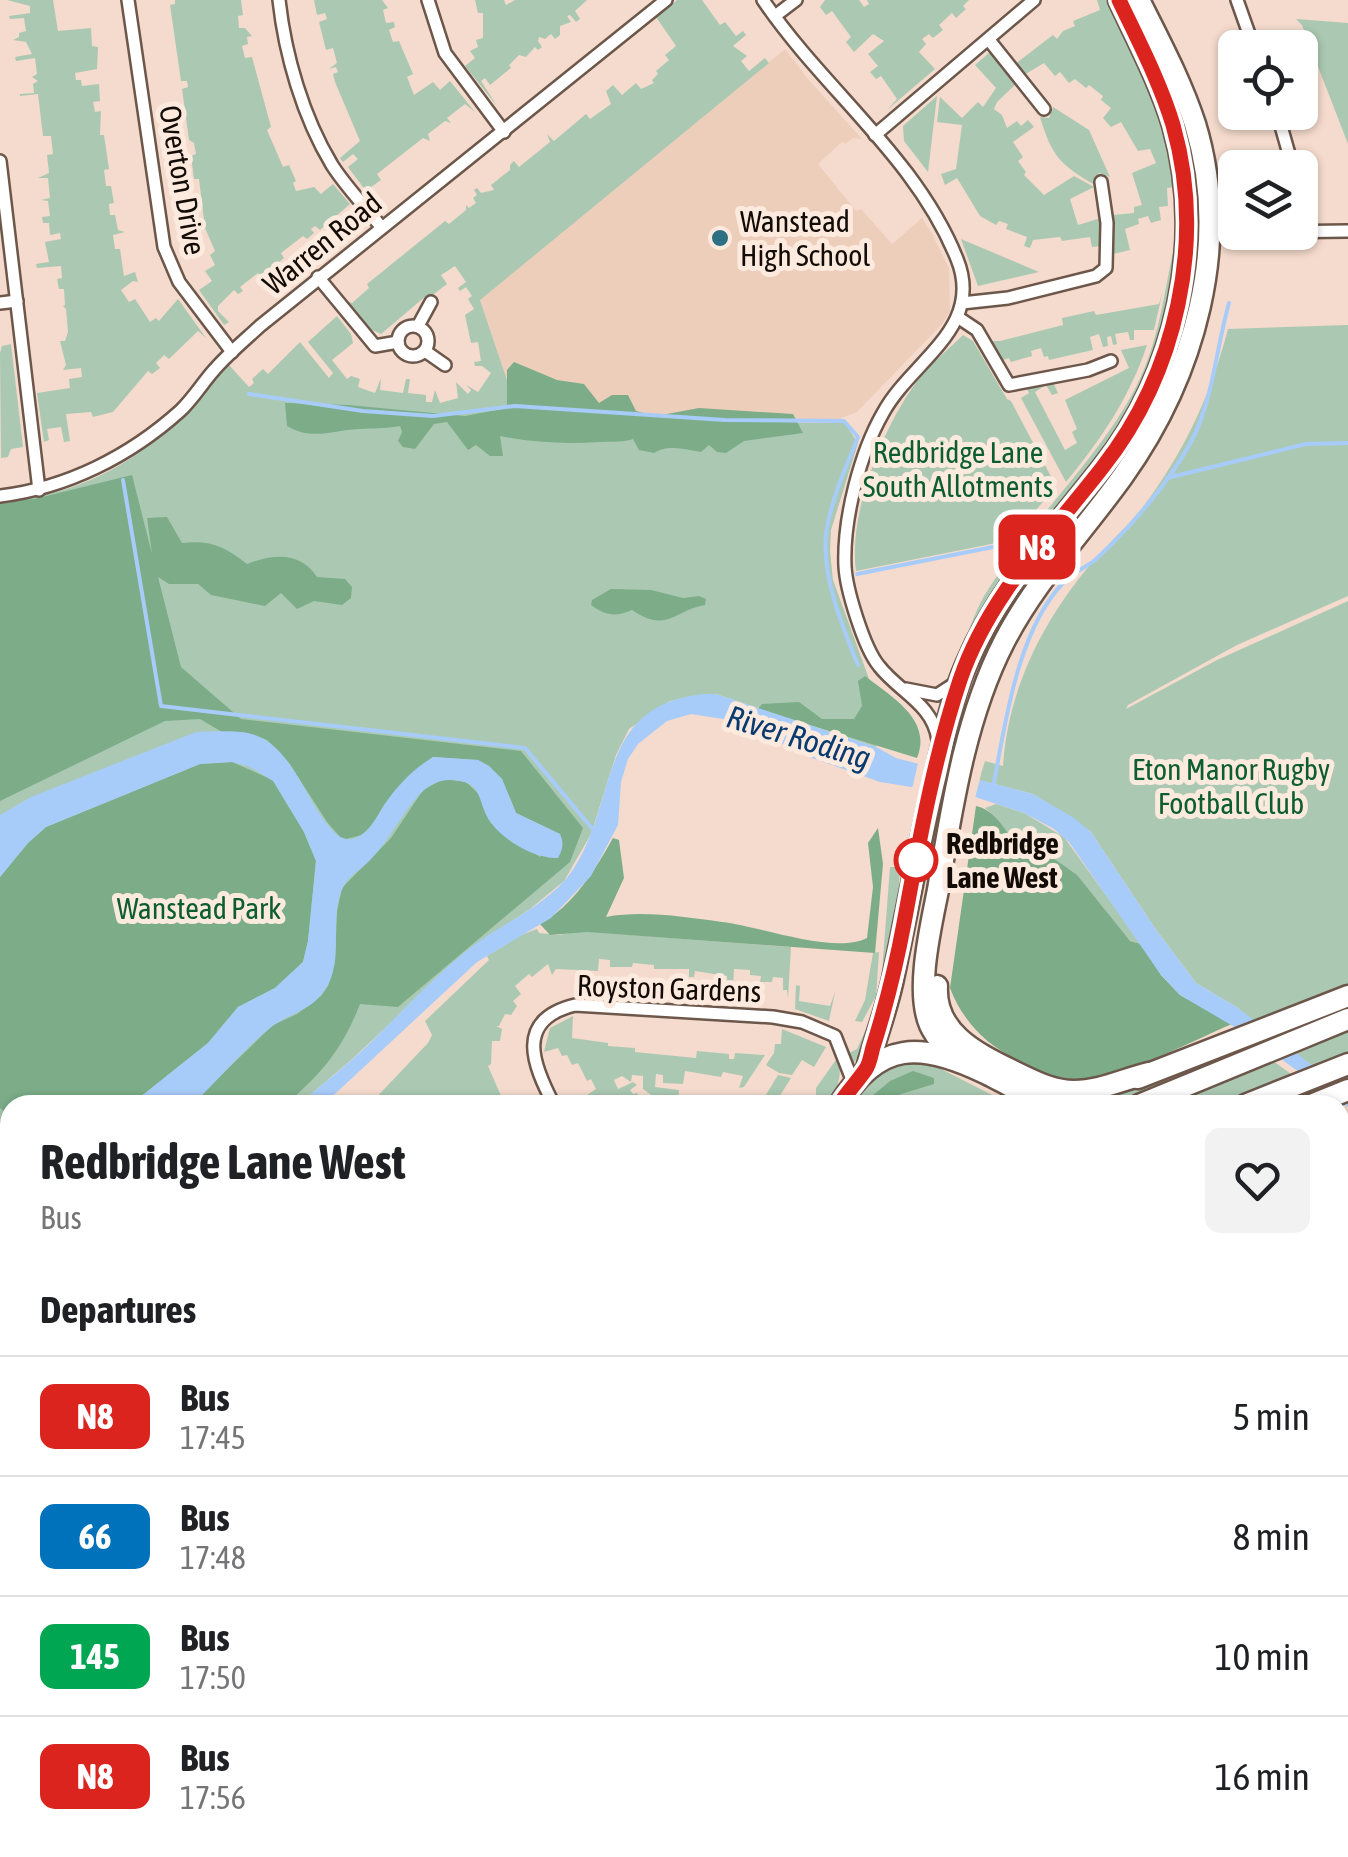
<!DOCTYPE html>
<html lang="en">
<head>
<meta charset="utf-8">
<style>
	:root { --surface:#fff; --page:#f2f2f2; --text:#202124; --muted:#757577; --line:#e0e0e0 }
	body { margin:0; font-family:"Asap Condensed",sans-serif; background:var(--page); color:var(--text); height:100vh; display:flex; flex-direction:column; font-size:38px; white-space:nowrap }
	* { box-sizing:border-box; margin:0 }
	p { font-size:32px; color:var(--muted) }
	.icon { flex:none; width:55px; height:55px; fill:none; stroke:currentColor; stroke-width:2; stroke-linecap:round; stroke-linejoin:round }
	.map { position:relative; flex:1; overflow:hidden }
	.drawer { position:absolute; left:0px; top:1095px; width:1350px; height:762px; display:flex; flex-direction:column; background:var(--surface); border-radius:30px 30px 0 0; box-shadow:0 2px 8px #0004 }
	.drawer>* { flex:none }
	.badge { padding:0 20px; border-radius:15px; font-size:35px; line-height:65px }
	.fabs { position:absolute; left:1218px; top:30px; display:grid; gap:20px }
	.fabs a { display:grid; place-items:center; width:100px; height:100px; border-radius:15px; background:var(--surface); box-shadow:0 2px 8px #0004; font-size:50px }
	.map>.badge { position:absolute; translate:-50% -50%; box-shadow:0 0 0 5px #fff }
	h2 { padding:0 40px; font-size:38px; line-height:90px }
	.round { display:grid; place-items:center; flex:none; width:105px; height:105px; border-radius:15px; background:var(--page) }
	.head { display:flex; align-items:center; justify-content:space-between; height:170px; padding:0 40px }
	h1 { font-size:48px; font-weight:700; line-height:75px }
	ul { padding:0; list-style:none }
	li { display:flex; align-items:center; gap:30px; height:120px; padding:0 40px; border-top:2px solid var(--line) }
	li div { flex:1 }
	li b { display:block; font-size:38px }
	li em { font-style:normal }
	li .badge { min-width:110px; font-weight:700; text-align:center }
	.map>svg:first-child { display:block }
	.built { fill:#edcebb }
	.green { fill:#abc9b2 }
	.forest { fill:#7cad88 }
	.water { fill:#a8ccf9 }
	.pier { fill:#f4dbcd }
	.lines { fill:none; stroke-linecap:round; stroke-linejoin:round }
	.stream { stroke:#a8ccf9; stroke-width:4 }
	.street-casing { stroke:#6c574a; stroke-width:16 }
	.secondary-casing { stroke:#6c574a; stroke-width:22 }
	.highway-casing { stroke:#6c574a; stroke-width:25 }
	.street { stroke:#fff; stroke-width:11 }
	.secondary { stroke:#fff; stroke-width:18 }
	.highway { stroke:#fff; stroke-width:20 }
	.line-casing { stroke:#fff; stroke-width:22 }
	.line { stroke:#dc241f; stroke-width:15 }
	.poi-dot { fill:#2e7083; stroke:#fdeade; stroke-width:4 }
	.stop-dot { fill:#fff; stroke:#dc241f; stroke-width:5 }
	.labels { text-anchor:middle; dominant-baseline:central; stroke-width:10; stroke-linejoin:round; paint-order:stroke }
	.street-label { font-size:30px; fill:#130b06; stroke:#fdeade }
	.poi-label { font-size:30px; fill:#130b06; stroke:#fdeade; text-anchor:start }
	.park-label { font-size:30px; fill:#0c5e30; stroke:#fdeade }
	.stop-label { font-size:30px; font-weight:bold; fill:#130b06; stroke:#fdeade; text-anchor:start }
	.water-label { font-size:32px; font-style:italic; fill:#093a70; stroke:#fdeade }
</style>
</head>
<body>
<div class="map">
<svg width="1348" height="1857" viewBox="0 0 1348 1857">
	<rect width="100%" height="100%" fill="#f4dbcd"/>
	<path class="built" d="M785,49L808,79L862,139L853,138L845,144L843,141L818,164L856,211L861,209L892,244L922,218L931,232L949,268L950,311L943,323L857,412L829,423L653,421L514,402L480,299Z"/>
	<g class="green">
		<path d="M7,0H53L58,31L91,28L92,46L98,47L97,69L75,73L76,80H81L82,86L99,84L100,101L93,102L95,112L101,111L100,135H104L109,169L104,170L106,186H111L114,203L109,204L110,215H115L118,230L125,232L113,235L115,249H120L124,276L135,272L138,282L133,281L121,290L129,302L135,299L150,322L156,318L159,321L178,299L206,338L198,331L169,359L164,355L156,363L160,368L152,374L148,371L113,412L93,417L91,412L66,414L70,441L64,442L61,427L47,429L49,440L44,442L37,393L70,388L69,379L82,377L81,368L63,370L66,365L60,341H65L68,332L66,309L63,306L65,305L64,289H59L57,279L62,278L61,266L37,268L36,264L49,262L45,242L61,239L60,233L50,235L49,223H43L42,217L50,216L48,201L41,200L50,198L48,178H38L49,173L47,155L53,154L51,136H43L38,94L20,96V94L34,93L33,84L38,81L32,77L37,74L35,58L16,61L15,57L32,54L26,42L13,40L19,37V33L26,31L24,18L10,19L9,16L30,13V6Z"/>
		<path d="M175,0H241L243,15L238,16L239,28H245L252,36L247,37L248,44L242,46L245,58L252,57L271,127L267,130L283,167L289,165L296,181L293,183L296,191L314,187L321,194L333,184L350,204L320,230L315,226L311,229L314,233L307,239L303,236L281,253L284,258L266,273L270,279L266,282L258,273L240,287L243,291L238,294L234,290L218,306V311L229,322L224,325L199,290L212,281L205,271L215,265L210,255L215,251L205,228L199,179H194L191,156L196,154L194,143L189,140L182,89L188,87L187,81H181L170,5L175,4Z"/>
		<path d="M314,0H382L388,8L383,10L386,23L394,22L395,27L389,30L393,42L399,41L413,74L407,77L414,95L433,82L440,90L450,81L475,112L465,104L447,118L451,123L445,121L428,134L430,141L423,138L377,174L381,180L367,190L375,203L348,167L358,159L353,154L343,162L340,158L360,141L335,82L333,74L338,72L336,67L329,69L337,63L333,48L326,50L319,22L327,19L325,13L317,15Z"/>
		<path d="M475,0H504L506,5L515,0H587L575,11L580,19L576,22L570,15L567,16L571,22L560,26V35L555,39L551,34L545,39L539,37L538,41L542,47L538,50L535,47L526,57L519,55L509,65L511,68L490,85L485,78L481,81L497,106L465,66L475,58L470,51L478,47L476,40L483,38V13H478Z"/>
		<path d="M677,0H702L720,25L725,22L736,36L743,31L746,35L733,46L747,56L741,61L749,71L765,58L769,63L480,300L514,401L636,420L777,423H829L842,419L858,443L831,530L830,551L833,580L884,720L876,747L716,694L670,701L629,729L616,755L591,834L564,881L530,909L472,947L350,1061L298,1105H10V1337L0,1343V502C107,492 162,443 229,365L249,387L254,383L252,379L263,369L268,374L300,342L329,378L333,373L308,342L337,316L351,334L353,343L332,360L347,379L351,376L360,379L358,387L375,393L381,378L380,390L403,393L406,379H410L408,393L426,395V402H432L435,390L440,403L458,398L456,382L468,394L471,390L466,385L478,392L491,373L482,366H475L474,362L481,361L478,342L471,343L465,315L474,309L468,299L472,296L466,287L460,291L458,288L466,282L455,266L441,275L447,284L430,297L427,295L381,334L370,329L346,301L352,303L369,288L367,284L445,221L449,224L466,210V205L469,208L476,203L473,198L477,195L474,190L477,188L481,193L494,190L491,185L510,170V165L514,161L519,167L550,142L547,134L554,141L586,114L590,119L611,104L606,91L613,85L622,95L636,83L641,89L654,83L652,80L658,74L656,71L669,60L665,55L676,46L656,17Z"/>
		<path d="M825,0H859L864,7L869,4L867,0H969L963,6L966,9L956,18L952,13L939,25L943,30L933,38L929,34L922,39L926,44L919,52L935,69L887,110L897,99L881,76L876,79L870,72L878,66L868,54L884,41L873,34L854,52L846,42L851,37L832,11L826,15L820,7Z"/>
		<path d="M1097,0H1106C1136,61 1166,119 1175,187L1167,188L1168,206L1159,207L1161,220L1151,223L1148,216L1138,219L1139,224L1125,229L1130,250L1113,254V215L1134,213V207L1142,205L1132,173L1156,163L1150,149L1138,151L1121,122L1111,127L1103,118L1111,108L1101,100L1103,96L1089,85L1086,88L1075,79L1069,83L1060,72L1055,76L1044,63L1024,75L1015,64L1053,35L1057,39L1063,31L1075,26L1073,21L1100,10Z"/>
		<path d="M1296,19L1348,23V144L1302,25Z"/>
		<path d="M990,52L1017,83L997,102L994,109L1002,115L1007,128L1017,121L1021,126L1028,120L1034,127L1013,142L1023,157L1018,161L1026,172L1024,175L1044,195L1074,176L1094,187L1070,199L1078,225L1101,218V246L1092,247L1090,237L1062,241L1060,237L1033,240L1030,248L1024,246L1027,237L1006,229L1008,224L999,221L996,225L980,216L957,178L945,185L941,174L956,169L962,125L937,122L940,97L962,118L978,102L983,107L996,88L975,65Z"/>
		<path d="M937,96L928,172L904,141L903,126Z"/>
		<path d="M1053,107L1089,130L1110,177L1099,173L1095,185C1059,164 1052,156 1040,117L1049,118Z"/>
		<path d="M1178,229L1169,320L1134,409L957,660C966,639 973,616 984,596C1025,528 1085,473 1126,405C1161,348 1163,291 1178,229Z"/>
		<path d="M961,239L1039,272L978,286Z"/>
		<path d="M1163,290L1154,330H1134V340H1130L1128,332L1115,334L1117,344L1113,345L1111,336L1107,337L1108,346L1103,347L1099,334L1090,337L1093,350L1049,360L1048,356L1044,357L1041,348L1031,351L1032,356L1011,362L1009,358L1000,361L987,337L991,341H1000L1063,325L1062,318L1094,311L1096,315L1159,304Z"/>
		<path d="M1348,325V596L1237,645L1128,705L1126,709L1217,660L1348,601V1101L1238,1008L1196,983L1157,931L1091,832L1033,794L979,780L985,761L1003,766C1008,690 1042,622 1090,565C1110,541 1134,521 1151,496C1188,444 1212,390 1228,329Z"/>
		<path d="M963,335L973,341L1007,399L1011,401L1056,486L1011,540L856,571C848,514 883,426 918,380C931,363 948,350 963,335Z"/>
		<path d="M11,344L23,447L11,449L8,457L1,458L0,353L2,346Z"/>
		<path d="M1147,345C1130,397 1100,441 1066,482L1021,398L1029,393L1026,387L1052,380L1058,393L1052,395L1046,385L1035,392L1065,450L1077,443L1072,432L1077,429L1065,400L1129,368L1121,350Z"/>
		<path d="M996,804L1024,813L1064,837L1141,944L1130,941L1024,855C1009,839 1001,822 985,808Z"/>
		<path d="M890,867H900C897,932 889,1008 854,1063L847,1054L857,1049L880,998Z"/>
		<path d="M537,929L539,933L559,935L579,931L791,947L788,998L787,990H783V978L773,977L772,982H760L761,976L750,975V970L734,969L733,986L727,985V976L695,971L694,977H689V969H654V965L633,963L632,967H610V960L599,959L598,971L556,969L552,975L548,964L532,977L529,974L515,986L521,994L513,1001L517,1006L511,1015L505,1014L499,1026H496L502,1029L500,1041H492L491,1064L488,1066L505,1105H369L428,1043L432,1035L425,1021L489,960L487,956L521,935Z"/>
		<path d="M879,952L876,996L862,1022L855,1021L865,1000L873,953Z"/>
		<path d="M796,985L800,986L799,1001L830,1006L835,992L829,1021L795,1009Z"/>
		<path d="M573,1016L572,1038L608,1043V1046L635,1048V1052L696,1058L697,1051L729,1054V1059H734L735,1053L765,1055L744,1087L739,1088L743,1076L723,1072L721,1077L685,1071L683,1084L663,1083V1075L656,1074L655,1087L679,1090L678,1105H650L654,1097L643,1089V1076L632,1075L631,1082L622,1076L614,1080L618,1089L633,1082L637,1085L630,1090L633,1094L637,1093L643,1105H592L587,1095L596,1089L591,1079L587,1081L578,1063L572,1065L567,1055L562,1056L558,1048L544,1052L550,1028Z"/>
		<path d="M782,1029L826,1047L814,1067L802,1060L792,1075L779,1073L766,1065L774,1053L775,1044H781Z"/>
		<path d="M1247,1042L1316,1092L1284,1105H1093Z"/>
		<path d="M838,1057C843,1077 837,1088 827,1105H816V1088Z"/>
		<path d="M918,1062L939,1068L1012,1105H853C870,1079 886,1064 918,1062Z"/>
		<path d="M778,1075L791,1078L774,1105H768L764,1098Z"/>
		<path d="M10,1407V1752L0,1759V1414Z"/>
	</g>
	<g class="forest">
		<path d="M514,362L557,380L584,384L599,403L612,395H628L636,411L656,416L699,408L793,414L803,433L744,441L726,453L717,452L709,445L701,452C686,449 667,444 654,453L639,450L633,439C621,443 612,441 600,442C565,444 534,443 500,436L503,456H490L476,445L468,450L447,422L434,424L415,449L403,447L398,441L402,432L400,426C384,429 374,428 359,429C333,430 312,441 287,426L285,403L348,405L465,416L507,408V370Z"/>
		<path d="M132,475L152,554L147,518L167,517L182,543C211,540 224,546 247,564C273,554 300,551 317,577L345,579L352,587L351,598L342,605L314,601L297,609L281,593L265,606L211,595L198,584H169L158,577L181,667L241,719L521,751L583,828L570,862L398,1007L360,1004C342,1050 322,1073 285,1105H190L273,1025L297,1014L321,996L328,986L335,962L337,911L342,888L391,838L423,790L443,779L466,782L481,796L491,823L540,857L560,834L516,813L502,779L489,766L478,760L433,757L403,782L370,827L362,835L346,839L340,837L327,822L289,763L267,740L247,733L222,732L200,719L165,721L0,801V502L34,499Z"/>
		<path d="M611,589L651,590L683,598L699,596L706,599L705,605C674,610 668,634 632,610C616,617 606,616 591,605L592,600Z"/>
		<path d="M865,676C890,696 933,719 917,758L758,709L762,704L799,702L822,719H854L862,706L858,681Z"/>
		<path d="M232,762L273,780L304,832L316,861L308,941L303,962L275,988L238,1007L208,1043L144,1094L125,1105H10V1115L0,1108V877L28,843L46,827L200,764Z"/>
		<path d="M976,806C999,811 1008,838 1024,854L1046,853L1077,875L1130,941L1141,944L1161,975L1180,995L1232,1024C1190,1042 1116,1081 1073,1081C1052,1080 1034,1068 1016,1059C986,1045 962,1020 950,988Z"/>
		<path d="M878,828L883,864L875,953L587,932L550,935L540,924C573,906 595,870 613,838L619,840L624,878L606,917C643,910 685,917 722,922C759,926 835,955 867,938L873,887L868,843Z"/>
		<path d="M913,1071L934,1078V1084L901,1094L883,1105H861L890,1081Z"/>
		<path d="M0,1133L10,1143V1246L0,1256Z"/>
		<path d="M10,1276V1333L0,1339V1284Z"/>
		<path d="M10,1812V1848H85L72,1857H0V1817Z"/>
	</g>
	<g class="water">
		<path d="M704,694H716L876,747L896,758L1033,794L1074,818L1091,832L1157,931L1196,983L1238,1008L1348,1093V1107L1243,1032L1180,995L1161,975L1069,842L1054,829L1024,813L975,797L880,782L804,755L736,721L691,714L667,721L638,744L628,759L621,782L618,825L591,876L551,918L477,962L323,1105H298C321,1085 346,1066 368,1045C403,1011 436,974 474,945C506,921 548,905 572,871C619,802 595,705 704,694Z"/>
		<path d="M196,732C218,732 245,728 264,739C299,760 311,815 339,836C346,841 354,840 361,835C372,828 377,816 384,805C397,786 413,769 433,757L478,760L489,766L502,779L516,813L560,834C564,843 563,849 558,858C536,859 506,842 492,824C476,804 486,780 449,780C439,780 429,785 422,792C400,814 389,843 366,864C356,873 346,878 341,892C329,925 346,967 321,995C307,1012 286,1015 270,1028C243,1050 219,1079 194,1103L125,1105L144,1094L208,1043L238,1007L275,988L303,962L308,941L316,861L304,832L273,781L250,767L232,762L200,764L46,827L28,843L0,877V815L31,797Z"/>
	</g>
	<path class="pier" d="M919,759L981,775L974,802L912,789Z"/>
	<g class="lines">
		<g class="stream">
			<path d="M249,394L363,411L433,416L515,406L725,420L844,421L858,437C846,467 830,502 826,535C822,577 842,626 858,665"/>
			<path d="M1167,478L1306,444L1348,443"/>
			<path d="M123,480L161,706L525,748L595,832"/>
			<path d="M857,574L1003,545"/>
			<path d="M993,788C1005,725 1017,630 1064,582C1072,573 1085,568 1095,560C1130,528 1168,484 1191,442C1213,400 1216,349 1229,303"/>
		</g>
		<defs>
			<g id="street">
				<path d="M128,0L164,247L179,282L232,352"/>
				<path d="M279,0C285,55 303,117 332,165C346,187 365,206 381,227"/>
				<path d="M428,0L445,53L504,132"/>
				<path d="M763,0C824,90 916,157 957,259C985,328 911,361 883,413C860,453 843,519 845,566C846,589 864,648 879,666C899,692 933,704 938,740"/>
				<path d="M1237,0L1254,48"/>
				<path d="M775,16L796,0"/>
				<path d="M989,40L1044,109"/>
				<path d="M1277,112L1293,168"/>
				<path d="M875,135L1034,0"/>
				<path d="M0,161L39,490"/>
				<path d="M1300,193L1309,232"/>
				<path d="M1209,221L1223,229L1235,230"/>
				<path d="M1261,232L1348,231"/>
				<path d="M318,277L375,346L398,342"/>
				<path d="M0,303L17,301"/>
				<path d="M962,303L1008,298L1096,276L1106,268L1107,223L1101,182"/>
				<path d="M959,318L977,330L1009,385L1088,370L1111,361"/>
				<circle cx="413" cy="341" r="15"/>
				<path d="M418,326L431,302"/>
				<path d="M425,351L445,365"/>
				<path d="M0,496C67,488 130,456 180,411C193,399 203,382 215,369C229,353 245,340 260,326L666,0"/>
				<path d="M906,689L937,695L957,682"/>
				<path d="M554,1105C533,1065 514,1020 575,1005L773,1017L802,1022L835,1036L853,1082"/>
				<path d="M1340,1318L1348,1337"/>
				<path d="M1340,1513L1348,1510"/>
				<path d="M1340,1650L1348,1646"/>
				<path d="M1340,1822L1348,1818"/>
				<path d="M405,1848L409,1857"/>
				<path d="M736,1848V1857"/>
				<path d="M1045,1848L1046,1857"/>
				<path d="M1192,1854L1268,1855L1288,1848"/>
				<path d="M89,1857L102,1848"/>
				<path d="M306,1857L318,1848"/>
				<path d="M504,1857L515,1848"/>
			</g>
			<g id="secondary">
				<path d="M1340,1215L1348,1214"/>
				<path d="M1191,1857L1192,1848"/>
			</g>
			<g id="highway">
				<path d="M937,986C934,1034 979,1054 1015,1072C1034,1081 1052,1091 1074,1091C1100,1091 1124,1079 1149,1073"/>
				<path d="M951,1056C944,1046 935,1036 930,1025C915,991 931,926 938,890C952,807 965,718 1004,642C1036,580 1083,532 1123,476C1194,376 1232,245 1195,124C1181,81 1159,40 1139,0"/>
				<path d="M867,1068C876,1036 888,1006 894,974C908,907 920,840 936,774C944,738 951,699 966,665C998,589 1053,531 1103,467C1177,373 1206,241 1173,125C1160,82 1138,41 1119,0"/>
				<path d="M1138,1078L1348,996"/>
				<path d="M839,1105C879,1040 921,1042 985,1073C1004,1083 1023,1091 1039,1105"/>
				<path d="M1139,1105L1348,1019"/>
				<path d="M1245,1105L1348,1064"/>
				<path d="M1311,1105L1348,1090"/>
				<path d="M0,1776L10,1770"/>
				<path d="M0,1798L10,1792"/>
				<path d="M910,1848V1857"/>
				<path d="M931,1848L932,1857"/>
			</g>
		</defs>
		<use href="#street" class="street-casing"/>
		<use href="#secondary" class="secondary-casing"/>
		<use href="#highway" class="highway-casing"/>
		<use href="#street" class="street"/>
		<use href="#secondary" class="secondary"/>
		<use href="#highway" class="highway"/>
	</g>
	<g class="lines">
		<defs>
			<path id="line" d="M839,1105C847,1092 858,1081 866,1069C870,1063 871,1054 873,1047C886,1006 896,966 904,923C919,842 934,758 960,680C988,597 1050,535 1102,468C1177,373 1206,241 1173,125C1160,82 1138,40 1119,0"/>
		</defs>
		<use href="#line" class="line-casing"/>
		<use href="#line" class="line"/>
	</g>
	<circle class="poi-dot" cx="720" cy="238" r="10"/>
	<circle class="stop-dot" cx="916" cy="860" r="20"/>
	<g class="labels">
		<g class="street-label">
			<text transform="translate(183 180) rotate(80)">Overton Drive</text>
			<text transform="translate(322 243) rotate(-39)">Warren Road</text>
			<text transform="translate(669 988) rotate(2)">Royston Gardens</text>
		</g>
		<g class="poi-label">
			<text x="740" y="221">Wanstead<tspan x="740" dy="34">High School</tspan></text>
		</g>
		<g class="park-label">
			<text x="958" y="452">Redbridge Lane<tspan x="958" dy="34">South Allotments</tspan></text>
			<text x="1231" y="769">Eton Manor Rugby<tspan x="1231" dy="34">Football Club</tspan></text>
			<text x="199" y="908">Wanstead Park</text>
		</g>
		<g class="stop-label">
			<text x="946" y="843">Redbridge<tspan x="946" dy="34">Lane West</tspan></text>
		</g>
		<g class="water-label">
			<text transform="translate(799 737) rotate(17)">River Roding</text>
		</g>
	</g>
</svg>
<div class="fabs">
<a><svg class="icon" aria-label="locate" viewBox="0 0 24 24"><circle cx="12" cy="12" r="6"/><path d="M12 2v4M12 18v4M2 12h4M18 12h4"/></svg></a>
<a><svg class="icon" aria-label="layers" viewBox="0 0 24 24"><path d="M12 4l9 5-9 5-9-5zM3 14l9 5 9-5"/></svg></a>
</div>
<b class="badge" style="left:1037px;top:547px;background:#dc241f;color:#fff">N8</b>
<section class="drawer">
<div class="head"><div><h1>Redbridge Lane West</h1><p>Bus</p></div><a class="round"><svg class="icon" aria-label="heart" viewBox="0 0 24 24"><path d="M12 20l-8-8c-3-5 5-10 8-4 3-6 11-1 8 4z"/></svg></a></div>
<h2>Departures</h2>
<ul>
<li><span class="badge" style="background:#dc241f;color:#fff">N8</span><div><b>Bus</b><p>17:45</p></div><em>5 min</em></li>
<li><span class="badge" style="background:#0072bc;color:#fff">66</span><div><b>Bus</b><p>17:48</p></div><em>8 min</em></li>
<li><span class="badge" style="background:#00a651;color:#fff">145</span><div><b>Bus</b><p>17:50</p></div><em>10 min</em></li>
<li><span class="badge" style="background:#dc241f;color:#fff">N8</span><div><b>Bus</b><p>17:56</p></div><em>16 min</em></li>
</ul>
</section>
</div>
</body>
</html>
